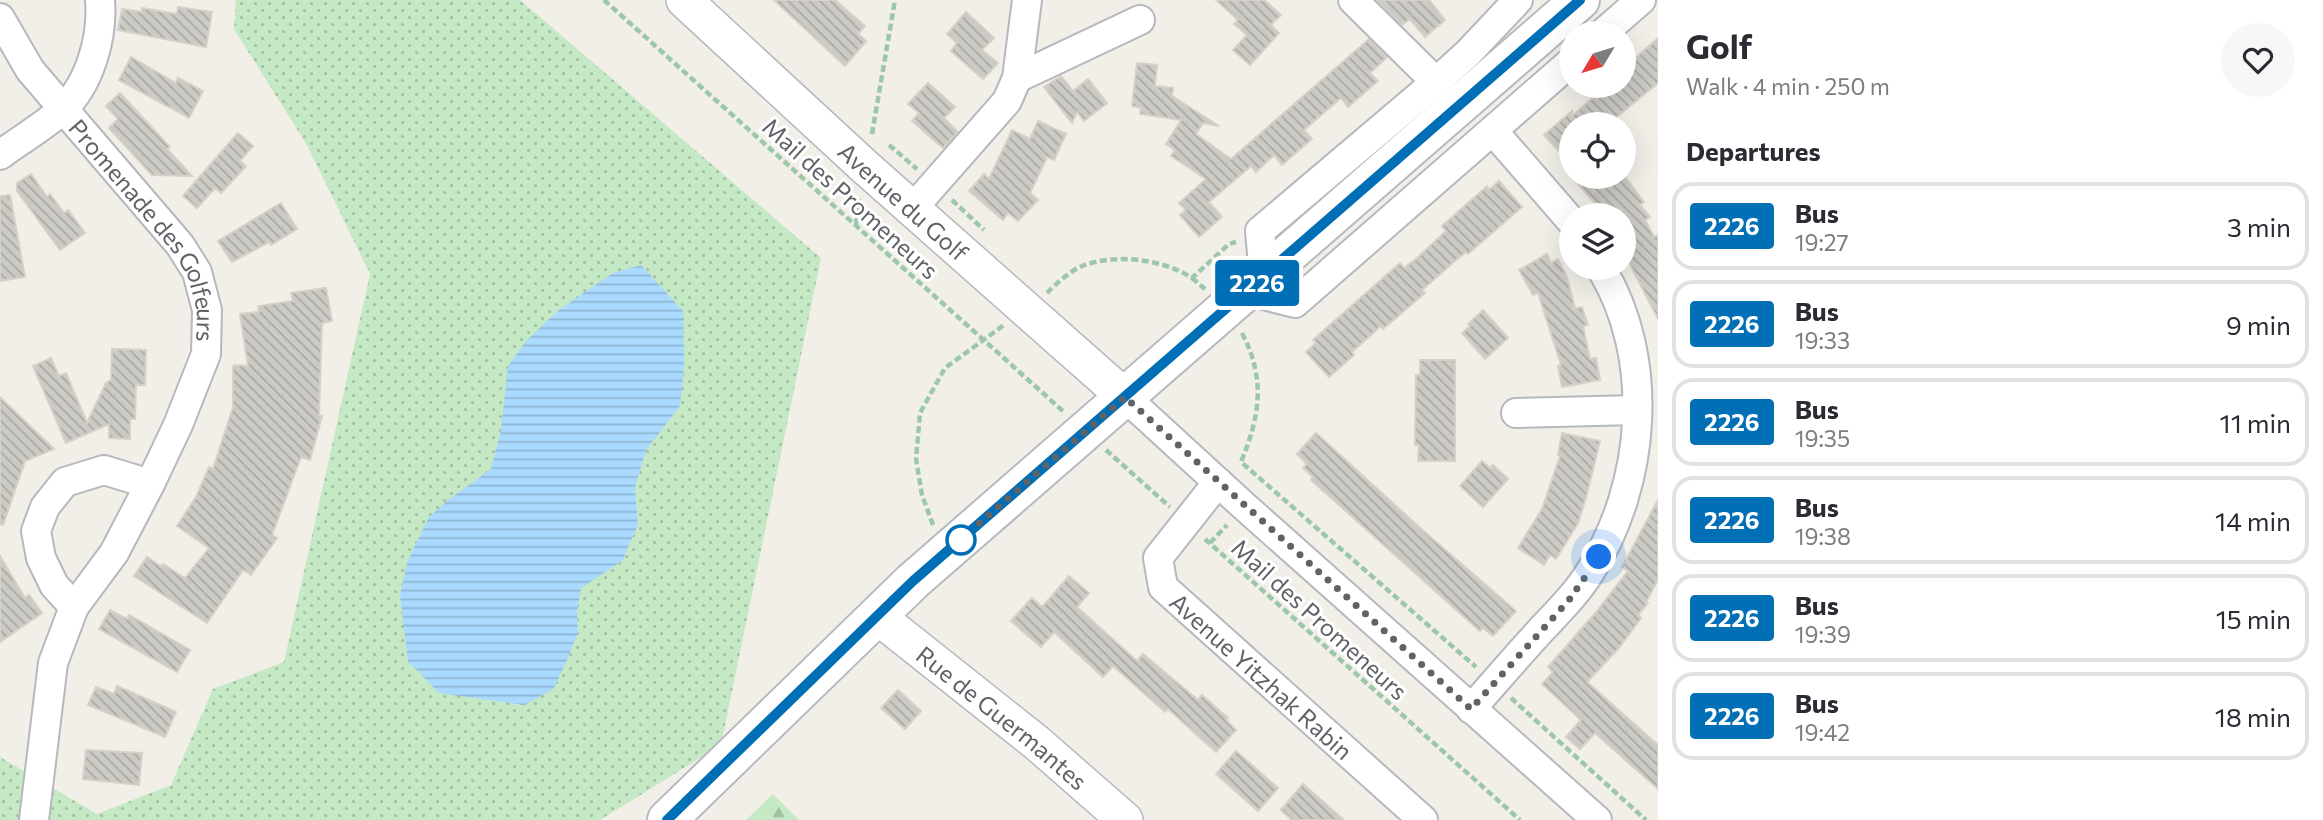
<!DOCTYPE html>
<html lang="en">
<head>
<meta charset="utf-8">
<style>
	:root { --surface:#fff; --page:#f7f7f7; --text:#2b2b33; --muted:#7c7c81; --line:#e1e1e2 }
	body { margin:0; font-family:Commissioner,sans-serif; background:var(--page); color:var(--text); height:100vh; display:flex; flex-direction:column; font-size:26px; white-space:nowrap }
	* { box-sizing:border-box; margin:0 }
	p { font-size:23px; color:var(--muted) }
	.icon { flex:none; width:38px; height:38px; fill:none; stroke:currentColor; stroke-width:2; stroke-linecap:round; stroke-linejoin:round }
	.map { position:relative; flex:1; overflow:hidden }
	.sheet { display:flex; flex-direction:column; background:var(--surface); width:665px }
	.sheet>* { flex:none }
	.badge { padding:0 14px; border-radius:5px; font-size:24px; line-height:46px }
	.needle { width:46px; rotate:232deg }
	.controls { position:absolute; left:1559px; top:21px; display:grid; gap:14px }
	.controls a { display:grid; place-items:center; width:77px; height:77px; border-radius:50%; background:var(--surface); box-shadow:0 7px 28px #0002; font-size:35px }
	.you { position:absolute; width:35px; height:35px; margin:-18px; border:5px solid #fff; border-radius:50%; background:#1a73e8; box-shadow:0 0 0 10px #1a73e833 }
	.map>.badge { position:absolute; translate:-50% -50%; box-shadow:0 0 0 4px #fff }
	h2 { padding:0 28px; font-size:26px; line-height:63px }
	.round { display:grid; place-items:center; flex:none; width:74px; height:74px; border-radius:37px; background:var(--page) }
	.head { display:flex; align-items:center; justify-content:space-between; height:119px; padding:0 28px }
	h1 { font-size:33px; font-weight:700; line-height:52px }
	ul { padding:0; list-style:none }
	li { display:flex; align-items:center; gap:21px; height:88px; margin:0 14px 10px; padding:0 14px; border:4px solid var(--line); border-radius:21px }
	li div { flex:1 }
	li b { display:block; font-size:26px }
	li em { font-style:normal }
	li .badge { min-width:77px; font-weight:700; text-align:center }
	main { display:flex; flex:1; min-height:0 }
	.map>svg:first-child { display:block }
	.grass { fill:url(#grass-dots) }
	.forest { fill:url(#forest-firs) }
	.water { fill:url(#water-rules) }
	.building { fill:url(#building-back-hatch); stroke:#d6d1c6; stroke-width:2 }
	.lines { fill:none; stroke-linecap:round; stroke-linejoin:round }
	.minor-casing { stroke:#b5b8bc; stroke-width:32 }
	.tertiary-casing { stroke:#b5b8bc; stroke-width:38 }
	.secondary-casing { stroke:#b6babf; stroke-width:42 }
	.path { stroke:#9cc7a9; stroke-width:4.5; stroke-dasharray:7 3.5; stroke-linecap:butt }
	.minor { stroke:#fff; stroke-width:28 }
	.tertiary { stroke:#fff; stroke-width:35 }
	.secondary { stroke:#fff; stroke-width:38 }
	.line-casing { stroke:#fff; stroke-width:16 }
	.line { stroke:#006fb6; stroke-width:10 }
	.walk { stroke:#5f6368; stroke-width:7; stroke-dasharray:0 12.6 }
	.stop-dot { fill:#fff; stroke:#006fb6; stroke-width:3.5 }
	.labels { text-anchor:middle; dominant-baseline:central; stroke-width:6; stroke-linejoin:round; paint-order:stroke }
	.street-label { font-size:24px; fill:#5f6368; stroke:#fff }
</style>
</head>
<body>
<main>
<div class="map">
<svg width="1658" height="820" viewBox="0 0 1658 820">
	<defs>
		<pattern id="grass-dots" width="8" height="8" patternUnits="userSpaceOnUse" patternTransform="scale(1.75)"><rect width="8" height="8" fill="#c5e8c5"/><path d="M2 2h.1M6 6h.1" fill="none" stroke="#a3c0a4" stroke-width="1.8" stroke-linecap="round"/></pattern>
		<pattern id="forest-firs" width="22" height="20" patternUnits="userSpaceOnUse" patternTransform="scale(1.75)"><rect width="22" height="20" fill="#c5e8c5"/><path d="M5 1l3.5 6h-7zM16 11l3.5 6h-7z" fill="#a3c0a4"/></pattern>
		<pattern id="water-rules" width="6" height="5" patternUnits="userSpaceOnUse" patternTransform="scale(1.75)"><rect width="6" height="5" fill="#aadaff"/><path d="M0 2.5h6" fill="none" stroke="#8eb4d2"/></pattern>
		<pattern id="building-back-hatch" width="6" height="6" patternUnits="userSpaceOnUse" patternTransform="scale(1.75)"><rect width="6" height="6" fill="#cccac5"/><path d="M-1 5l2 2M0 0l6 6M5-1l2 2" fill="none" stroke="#a9a8a4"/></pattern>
	</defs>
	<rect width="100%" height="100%" fill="#f1efe8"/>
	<path class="grass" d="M236,0H520L821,258L721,745L600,820H0V757L97,814L171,785L213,689L284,662L370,274L307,145L234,29Z"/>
	<path class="forest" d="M773,794L799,820H746Z"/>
	<path class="water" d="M641,265L683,311L684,367L680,406L646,450L635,488L638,525L622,561L581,588L577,612L578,632L566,662L554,688L525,705L439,693L408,661L400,595L408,560L429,517L447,501L491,469L501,430L508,366L526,341L559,310L613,273Z"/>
	<g class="building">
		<path d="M774,0H835L865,26L858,34L866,41L845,66Z"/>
		<path d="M1216,0H1264L1281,15L1271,25L1279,33L1250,65L1233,50L1247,35L1234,24L1238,20Z"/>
		<path d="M1377,0H1429L1445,20L1425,37L1410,19L1402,25Z"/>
		<path d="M178,7L212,12L206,47L118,30L122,9L142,12V8L177,14Z"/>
		<path d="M966,12L994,38L982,50L998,63L983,79L951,51L957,43L947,34Z"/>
		<path d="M1658,38V83L1608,124H1572V165L1544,135L1572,111V116L1606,86H1624V68Z"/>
		<path d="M1369,39L1387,57L1370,73L1378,81L1348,107L1341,98L1304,130L1312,139L1282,165L1274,155L1256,172L1251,166L1209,202L1222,217L1199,237L1180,215L1186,210L1179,203L1206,179L1171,156L1175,150L1166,144L1181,120L1140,114L1141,108L1132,106L1137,63L1157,65L1155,86L1173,88L1172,96L1219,126L1203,123L1196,134L1231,159Z"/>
		<path d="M131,57L176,83L178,78L203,91L189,118L119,80Z"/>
		<path d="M1061,76L1073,91L1088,79L1107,103L1084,121L1077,112L1072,123L1044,87Z"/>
		<path d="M928,83L955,107L944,118L958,132L943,148L912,121L919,113L908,104Z"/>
		<path d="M120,93L170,147L167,149L192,176L152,175L109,128L118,119L106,106Z"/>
		<path d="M1038,121L1066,134L1054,160L1047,157L1030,193L1038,200L1018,221L1008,213L1003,220L969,191L984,174L989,179L1012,130L1030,139Z"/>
		<path d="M238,133L253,146L240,161L246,166L221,193L215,188L197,208L183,196Z"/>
		<path d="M31,174L47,197L50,194L64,213L68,210L85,233L60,250L17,191V183Z"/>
		<path d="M1572,177H1625L1644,202L1640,205L1650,217L1645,220L1654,237L1658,235V319L1624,253L1636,247L1624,231V215H1605Z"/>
		<path d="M1499,181L1522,207L1468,254L1466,252L1455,261L1422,290L1425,293L1383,329L1381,326L1352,352L1354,355L1329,377L1306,352L1316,343L1313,340L1400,263L1404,268L1416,259L1446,231L1442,226L1487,186L1489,190Z"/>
		<path d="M10,195L25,277L0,281V196Z"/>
		<path d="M281,203L297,229L271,245L269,242L232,262L218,241Z"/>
		<path d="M1547,254L1551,263L1558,259L1567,277L1575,308L1582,307L1588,325L1583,326L1590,359L1596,358L1600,380L1562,387L1558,366L1561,365L1538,293L1533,295L1519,270Z"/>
		<path d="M326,288L332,321L322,323L319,415L322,416L310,460L301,457L272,535L277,538L251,575L243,570L207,623L134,576L147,557L162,567L163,564L185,578L209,548L177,526L196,497L209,467L213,469L233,407V367L234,365L248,366L240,314L259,312L258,306L293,301L291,293Z"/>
		<path d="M1483,310L1508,338L1485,359L1462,333L1470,326L1468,324Z"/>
		<path d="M112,349L146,350L145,385H136L135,419H130V439L109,438V424L66,443L33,366L51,358L59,376L66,373L87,423L106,383L111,380Z"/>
		<path d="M1420,360H1455V461H1418L1419,445H1415L1416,375H1420Z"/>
		<path d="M0,397L54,449L25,461L3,525L0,524Z"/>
		<path d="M1316,433L1419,527L1516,611L1493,636L1483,628L1480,631L1311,480L1313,477L1303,468L1307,464L1297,454Z"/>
		<path d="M1562,433L1600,441L1586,498L1578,523L1556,559L1550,555L1544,565L1518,548L1542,509L1560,456L1558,455Z"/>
		<path d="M1482,461L1490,468L1493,465L1508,479L1483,507L1460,486Z"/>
		<path d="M1658,500V580L1646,602L1648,603L1638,615L1641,618L1618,649L1587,682L1658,745V789L1595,733L1580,749L1566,737L1581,720L1542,684L1553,672L1548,667L1597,611L1628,571L1622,567Z"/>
		<path d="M0,556L25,598L29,595L42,613L0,642Z"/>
		<path d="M1069,576L1089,593L1077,607L1137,661L1143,654L1198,700L1202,695L1228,718L1226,720L1236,730L1216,752L1168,709L1165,712L1113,666L1103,677L1054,632L1041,647L1011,621L1032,598L1042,607Z"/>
		<path d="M110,610L127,619L129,615L190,650L177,672L99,629Z"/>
		<path d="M117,686L176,712L165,737L88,705L96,687L114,694Z"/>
		<path d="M898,690L921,711L905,729L881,708Z"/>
		<path d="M86,750L142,753L139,785L83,779Z"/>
		<path d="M1236,751L1278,788L1258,811L1216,774Z"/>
		<path d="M1303,784L1344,820H1292L1281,810Z"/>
	</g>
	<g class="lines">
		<defs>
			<g id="minor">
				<path d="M1353,0L1436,82"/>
				<path id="s1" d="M0,18L30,70L180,245L197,272L207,310L206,354L178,425L150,484L114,553L74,607L53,663L34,820"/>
				<path d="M1603,33L1641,0"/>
				<path d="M1017,78L1140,20"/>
				<path d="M1493,131L1572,222"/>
				<path d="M0,155C20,140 43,127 62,110C90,84 103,37 100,0"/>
				<path d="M913,208L1007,101L1017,78L1027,0"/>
				<path d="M1264,276L1260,231L1436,82L1468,53L1518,0"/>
				<path d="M1248,291L1295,303L1572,61"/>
				<path d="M1125,397L1244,506L1597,820"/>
				<path d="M1516,413L1637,410"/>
				<path id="s2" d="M1218,482L1158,558L1163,587L1423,820"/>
				<path d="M74,607L54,585L41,558L36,531L45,507L65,482L104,470L150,484"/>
				<path d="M1471,709C1495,682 1518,655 1542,629C1559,611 1577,593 1590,572C1646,484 1656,358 1601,268"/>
			</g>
			<g id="tertiary">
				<path id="s3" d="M684,0L865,167L1125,397"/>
				<path id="s4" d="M877,616L1037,743L1125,820"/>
			</g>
			<path id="secondary" d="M667,820L913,581L1580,0"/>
		</defs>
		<use href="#minor" class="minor-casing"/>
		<use href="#tertiary" class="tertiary-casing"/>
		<use href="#secondary" class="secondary-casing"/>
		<g class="path">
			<path d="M604,0L1064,412"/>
			<path d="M872,134L895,0"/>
			<path d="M889,145L917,169"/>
			<path d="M952,200L984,230"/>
			<path d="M856,225L859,199"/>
			<path d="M1192,278L1205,289"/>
			<path d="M1047,293C1056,284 1070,271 1082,266C1115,253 1163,259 1192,278L1229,244L1236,242"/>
			<path d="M1242,333C1266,379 1260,416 1241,462L1476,667"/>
			<path d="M1106,450L1170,507"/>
			<path d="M933,525L922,495L916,459L920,413L945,368L1004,325"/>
			<path d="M1205,539L1520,820"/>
			<path d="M1210,543L1227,525"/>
			<path d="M1511,698L1646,820"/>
		</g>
		<use href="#minor" class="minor"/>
		<use href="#tertiary" class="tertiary"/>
		<use href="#secondary" class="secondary"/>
	</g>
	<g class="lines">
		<defs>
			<path id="line" d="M667,820L913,581L1580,0"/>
		</defs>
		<use href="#line" class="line-casing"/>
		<use href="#line" class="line"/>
		<path class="walk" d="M961,540L951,548L1125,397L1471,709L1569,600L1599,557"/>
	</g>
	<circle class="stop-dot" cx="961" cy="540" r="14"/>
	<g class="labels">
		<g class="street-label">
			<text transform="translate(851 198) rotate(42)">Mail des Promeneurs</text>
			<text stroke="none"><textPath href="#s3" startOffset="298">Avenue du Golf</textPath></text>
			<text stroke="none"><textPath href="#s1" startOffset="261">Promenade des Golfeurs</textPath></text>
			<text transform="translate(1320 619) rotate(42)">Mail des Promeneurs</text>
			<text stroke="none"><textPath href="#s2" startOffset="259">Avenue Yitzhak Rabin</textPath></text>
			<text stroke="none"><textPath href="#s4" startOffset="161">Rue de Guermantes</textPath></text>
		</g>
	</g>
</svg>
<div class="controls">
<a><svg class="needle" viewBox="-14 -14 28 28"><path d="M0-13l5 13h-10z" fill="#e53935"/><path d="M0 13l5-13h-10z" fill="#7c7c81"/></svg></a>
<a><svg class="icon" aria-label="locate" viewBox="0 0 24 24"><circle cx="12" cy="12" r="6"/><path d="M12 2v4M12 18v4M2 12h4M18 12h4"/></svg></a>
<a><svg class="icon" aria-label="layers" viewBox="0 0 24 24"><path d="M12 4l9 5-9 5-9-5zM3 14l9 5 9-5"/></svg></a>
</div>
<div class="you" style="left:1599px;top:557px"></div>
<b class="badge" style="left:1257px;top:283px;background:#006fb6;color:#fff">2226</b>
</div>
<section class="sheet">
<div class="head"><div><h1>Golf</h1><p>Walk · 4 min · 250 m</p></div><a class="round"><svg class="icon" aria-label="heart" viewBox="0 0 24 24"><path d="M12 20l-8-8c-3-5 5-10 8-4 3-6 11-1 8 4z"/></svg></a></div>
<h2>Departures</h2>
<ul>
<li><span class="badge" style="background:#006fb6;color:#fff">2226</span><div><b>Bus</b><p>19:27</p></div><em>3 min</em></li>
<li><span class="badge" style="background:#006fb6;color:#fff">2226</span><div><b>Bus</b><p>19:33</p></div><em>9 min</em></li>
<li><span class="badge" style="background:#006fb6;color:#fff">2226</span><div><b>Bus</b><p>19:35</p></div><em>11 min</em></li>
<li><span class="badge" style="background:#006fb6;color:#fff">2226</span><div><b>Bus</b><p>19:38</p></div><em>14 min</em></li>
<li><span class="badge" style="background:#006fb6;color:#fff">2226</span><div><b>Bus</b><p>19:39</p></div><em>15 min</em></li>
<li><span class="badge" style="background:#006fb6;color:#fff">2226</span><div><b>Bus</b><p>19:42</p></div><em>18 min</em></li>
</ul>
</section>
</main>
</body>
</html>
